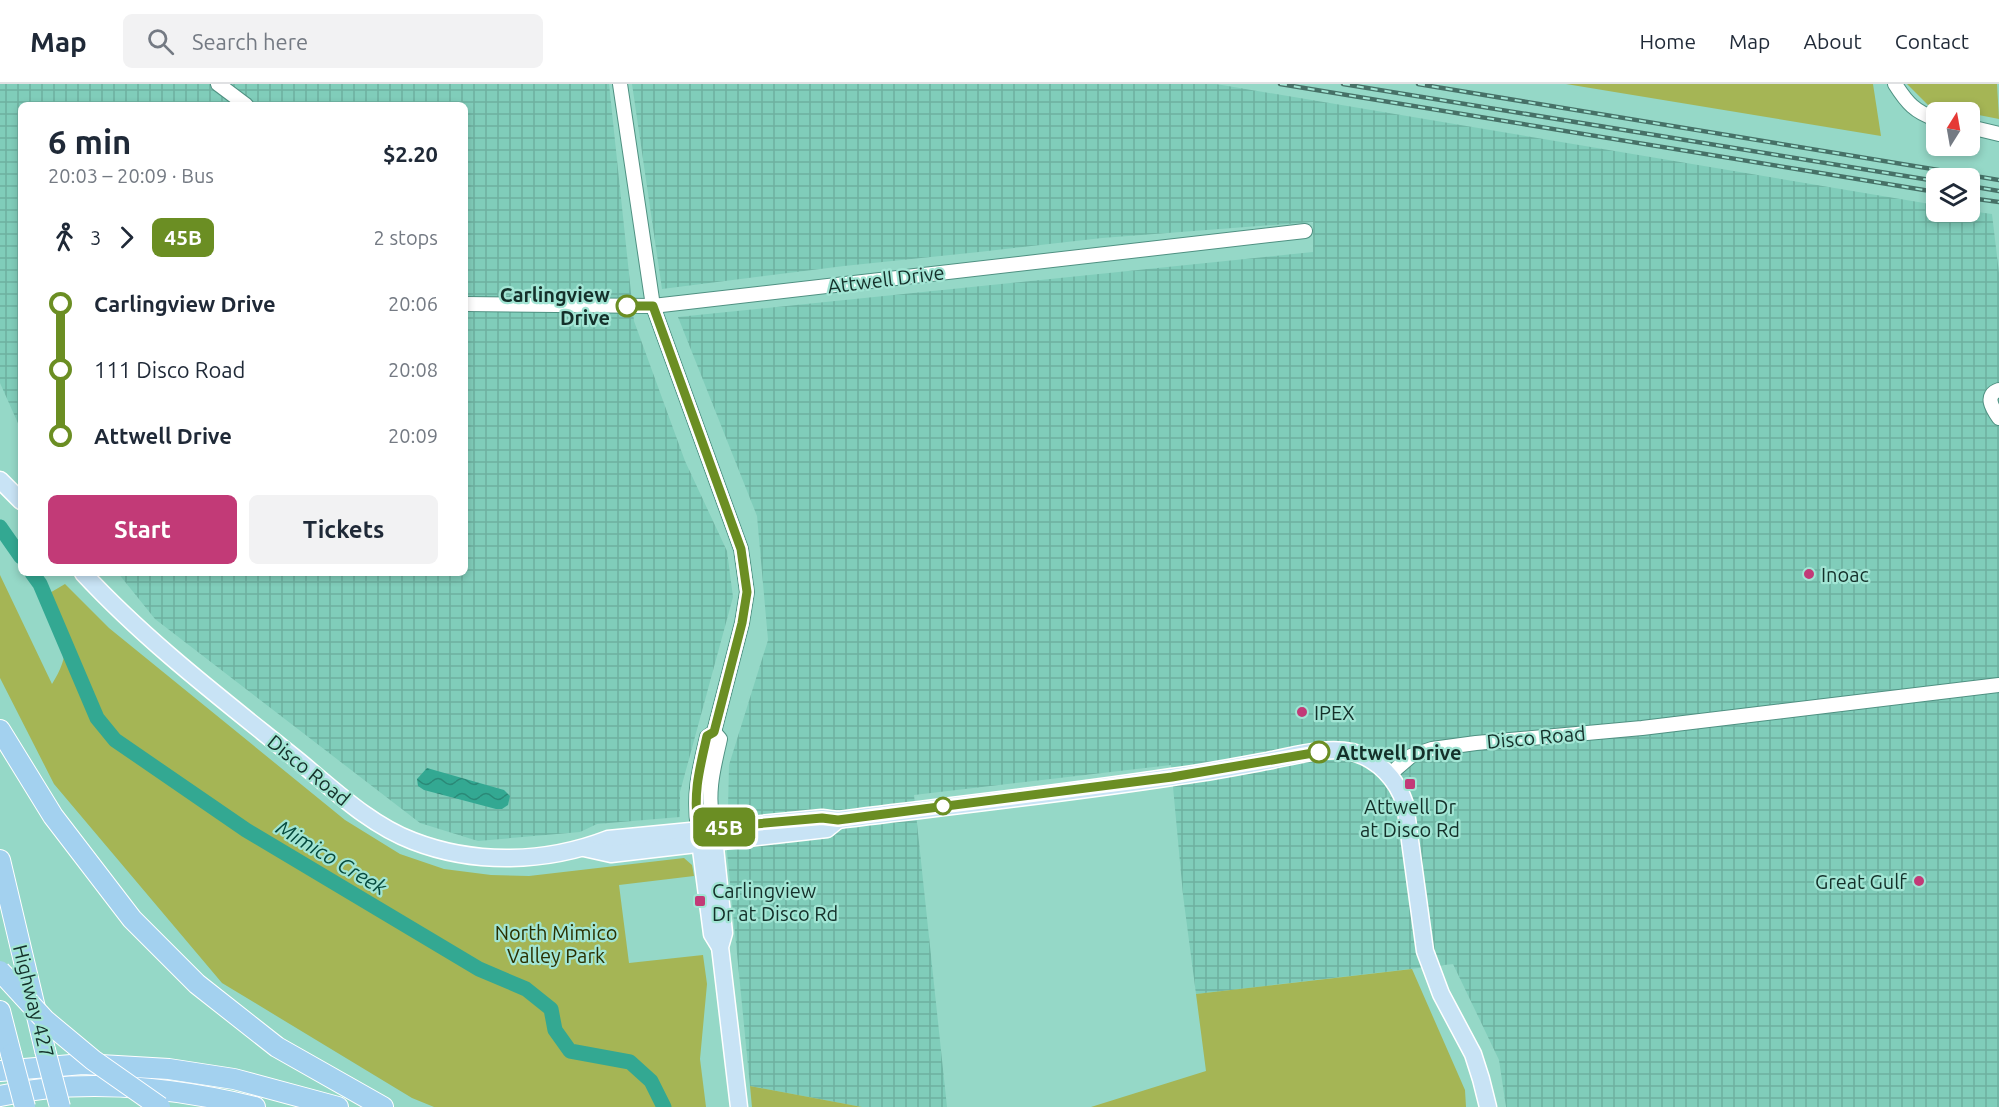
<!DOCTYPE html>
<html lang="en">
<head>
<meta charset="utf-8">
<style>
	:root { --surface:#fff; --page:#f2f2f3; --text:#1f2937; --muted:#747a83; --line:#e0e1e3; --accent:#c23a77 }
	body { margin:0; font-family:Ubuntu,sans-serif; background:var(--page); color:var(--text); height:100vh; display:flex; flex-direction:column; font-size:22px; white-space:nowrap }
	* { box-sizing:border-box; margin:0 }
	p { font-size:20px; color:var(--muted) }
	.icon { flex:none; width:33px; height:33px; fill:none; stroke:currentColor; stroke-width:2; stroke-linecap:round; stroke-linejoin:round }
	.map { position:relative; flex:1; overflow:hidden }
	.drawer { position:absolute; left:18px; top:18px; width:450px; height:474px; display:flex; flex-direction:column; background:var(--surface); border-radius:9px; box-shadow:0 3px 9px #0003 }
	.drawer>* { flex:none }
	.badge { padding:0 12px; border-radius:9px; font-size:21px; line-height:39px }
	.needle { width:39px; rotate:11deg }
	.controls { position:absolute; left:1926px; top:18px; display:grid; gap:12px }
	.controls a { display:grid; place-items:center; width:54px; height:54px; border-radius:9px; background:var(--surface); box-shadow:0 3px 9px #0003; font-size:30px }
	.map>.badge { position:absolute; translate:-50% -50%; box-shadow:0 0 0 3px #fff }
	.legs { display:flex; align-items:center; gap:9px; height:66px; padding:0 30px; font-size:20px }
	.legs p { margin-inline-start:auto }
	.headline { display:flex; align-items:center; justify-content:space-between; height:102px; padding:0 30px }
	h1 { font-size:33px; font-weight:700; line-height:45px }
	.button { display:flex; gap:12px; margin-top:auto; padding:12px 30px }
	.button a { flex:1; height:69px; border-radius:9px; background:var(--accent); color:#fff; font-size:24px; font-weight:700; line-height:69px; text-align:center }
	.button a+a { background:var(--page); color:var(--text) }
	ul { padding:0 30px; list-style:none }
	li { display:flex; align-items:center; gap:21px; height:66px; font-size:22px }
	li i { display:grid; place-items:center; width:9px; height:100%; margin:0 8px; background:currentColor }
	li i::after { content:''; width:15px; height:15px; margin:-8px; border:4px solid; border-radius:50%; background:var(--surface) }
	li p { margin-inline-start:auto }
	li:first-child i { background:linear-gradient(#0000 50%,currentColor 0) }
	li:last-child i { background:linear-gradient(currentColor 50%,#0000 0) }
	header { display:flex; align-items:center; gap:36px; box-sizing:border-box; height:84px; padding:0 30px; background:var(--surface); border-bottom:2px solid var(--line) }
	header strong { font-size:28px }
	nav { display:flex; gap:33px; margin-inline-start:auto; font-size:21px }
	.search { width:420px; height:54px; background:var(--page); display:flex; align-items:center; gap:15px; box-sizing:border-box; padding:0 21px; border-radius:9px; color:var(--muted); font-size:22px }
	.map>svg:first-child { display:block }
	.industrial { fill:url(#industrial-grid) }
	.green { fill:#a5b555; fill-rule:evenodd }
	.water { fill:url(#water-waves) }
	.lines { fill:none; stroke-linecap:round; stroke-linejoin:round }
	.river { stroke:#33a892; stroke-width:15 }
	.minor-casing { stroke:#4f9182; stroke-width:16 }
	.major-casing { stroke:#fff; stroke-width:19 }
	.highway-casing { stroke:#fff; stroke-width:22 }
	.minor { stroke:#fff; stroke-width:14 }
	.major { stroke:#c8e3f5; stroke-width:16 }
	.highway { stroke:#a3d1ef; stroke-width:20 }
	.rail-casing { stroke:#467167; stroke-width:4.5 }
	.rail { stroke:#a2e5d4; stroke-width:2; stroke-dasharray:7; stroke-linecap:butt }
	.highway-bridge-casing { stroke:#fff; stroke-width:22; stroke-linecap:butt }
	.highway-bridge { stroke:#a3d1ef; stroke-width:20 }
	.line-1-casing { stroke:#fff; stroke-width:14 }
	.line-1 { stroke:#6b8e23; stroke-width:9 }
	.stop-1-dot { fill:#fff; stroke:#6b8e23; stroke-width:3 }
	.poi-dot { fill:#c23a77; stroke:#a2e5d4; stroke-width:2 }
	.labels { text-anchor:middle; dominant-baseline:central; stroke-width:4.5; stroke-linejoin:round; paint-order:stroke }
	.street-label { font-size:20px; fill:#14302a; stroke:#a2e5d4 }
	.stop-label { font-size:20px; font-weight:bold; fill:#14302a; stroke:#a2e5d4; text-anchor:end }
	.poi-label { font-size:20px; fill:#14302a; stroke:#a2e5d4; text-anchor:start }
	.park-label { font-size:20px; fill:#2a3001; stroke:#a2e5d4 }
	.water-label { font-size:21px; font-style:italic; fill:#064b3f; stroke:#a2e5d4 }
</style>
</head>
<body>
<header>
<strong>Map</strong>
<div class="search"><svg class="icon" aria-label="search" viewBox="0 0 24 24"><circle cx="10" cy="10" r="6"/><path d="M15 15l6 6"/></svg>Search here</div>
<nav><a>Home</a><a>Map</a><a>About</a><a>Contact</a></nav>
</header>
<div class="map">
<svg width="1999" height="1023" viewBox="0 0 1999 1023">
	<defs>
		<pattern id="industrial-grid" width="8" height="8" patternUnits="userSpaceOnUse" patternTransform="scale(1.5)"><rect width="8" height="8" fill="#80cdba"/><path d="M0 4h8M4 0v8" fill="none" stroke="#6eb0a0"/></pattern>
		<pattern id="water-waves" width="16" height="10" patternUnits="userSpaceOnUse" patternTransform="scale(1.5)"><rect width="16" height="10" fill="#33a892"/><path d="M0 5q4-4 8 0t8 0" fill="none" stroke="#2a8977"/></pattern>
	</defs>
	<rect width="100%" height="100%" fill="#95d8c7"/>
	<g class="industrial">
		<path d="M0,0H609L634,237L685,377L727,467L733,513L680,708V733L597,740L580,748L478,757L420,739L155,535L118,489H465V21H21V346L0,299Z"/>
		<path d="M632,0H1216L1936,121V128L1970,127L1992,130L1999,189V1023H1506L1499,976L1453,880L1196,910L1183,811L1171,681L914,711L947,1023H862L750,1002L727,768L729,681L768,556L757,432L678,233L1313,168V138L1102,154L979,168L844,182L662,205Z"/>
	</g>
	<g class="green">
		<path d="M1566,0H1873L1881,52Z"/>
		<path d="M1907,0H1997L1999,35L1928,21Z"/>
		<path d="M0,491L52,600C75,564 64,546 48,510L65,500L109,544L345,736L400,770L444,785L491,791L529,792L684,774L692,781L694,792L619,801L629,879L703,871L707,900L700,975L706,1023H434L412,1014L222,899L54,700L0,594ZM123,662L368,814L386,827L376,828Z"/>
		<path d="M1412,885L1465,1006L1466,1023H1091L1206,987L1196,910Z"/>
		<path d="M750,1002L862,1023H752Z"/>
	</g>
	<path class="water" d="M427,684L504,706L510,712L508,721L502,725H496L424,706L418,702L417,695Z"/>
	<g class="lines">
		<g class="river">
			<path d="M0,443L21,473"/>
			<path d="M32,489L40,500L97,634L115,656L246,746L479,885L526,905L551,925L555,946L570,967L630,978L651,997L664,1023"/>
		</g>
		<defs>
			<g id="minor">
				<path d="M218,0L246,21"/>
				<path d="M620,0L653,222L741,465L747,508L742,539L714,648L707,653C699,687 693,709 698,745"/>
				<path d="M1895,0C1907,19 1915,28 1936,35"/>
				<path d="M1970,43L1999,50"/>
				<path d="M465,220L653,222L1305,147"/>
				<path d="M1999,306C1984,311 1992,324 1999,334"/>
				<path d="M1389,691L1411,672L1432,665L1476,659L1642,644L1999,601"/>
				<path d="M713,744C707,709 712,689 720,655L714,648"/>
			</g>
			<g id="major">
				<path d="M0,396L21,417"/>
				<path d="M83,489C147,558 222,615 295,674C331,703 368,740 413,757C475,781 546,779 608,755L822,734L838,736C949,722 1061,710 1172,693C1204,689 1235,683 1267,677C1294,672 1325,662 1352,668C1378,675 1397,695 1405,720L1425,867L1441,910L1473,970L1481,995L1488,1023"/>
				<path d="M713,744L724,849L720,863L739,1023"/>
				<path d="M699,750L712,850L720,863"/>
				<path d="M584,764L611,770L827,745L838,736"/>
			</g>
			<g id="highway">
				<path d="M0,646L53,732L132,835L197,900L277,963L383,1023"/>
				<path d="M0,776L45,966"/>
				<path d="M0,927L11,970"/>
				<path d="M0,987L83,980L169,985L234,995L338,1023"/>
				<path d="M0,1012C84,993 172,1003 255,1023"/>
			</g>
		</defs>
		<use href="#minor" class="minor-casing"/>
		<use href="#major" class="major-casing"/>
		<use href="#highway" class="highway-casing"/>
		<use href="#minor" class="minor"/>
		<use href="#major" class="major"/>
		<use href="#highway" class="highway"/>
		<defs>
			<g id="rail">
				<path d="M1280,0L1936,108"/>
				<path d="M1343,0L1936,97"/>
				<path d="M1418,0L1999,96"/>
				<path d="M1970,102L1999,107"/>
				<path d="M1970,114L1999,118"/>
			</g>
		</defs>
		<use href="#rail" class="rail-casing"/>
		<use href="#rail" class="rail"/>
		<defs>
			<g id="highway-bridge">
				<path d="M0,887L45,936L93,976L160,1023"/>
				<path d="M45,966L60,1023"/>
				<path d="M11,970L25,1023"/>
			</g>
		</defs>
		<use href="#highway-bridge" class="highway-bridge-casing"/>
		<use href="#highway-bridge" class="highway-bridge"/>
	</g>
	<g class="lines">
		<defs>
			<path id="line-1" d="M627,222H653L741,465L747,508L742,539L714,648L707,652C699,687 693,709 698,745L822,734L838,736L1172,693L1319,668"/>
		</defs>
		<use href="#line-1" class="line-1-casing"/>
		<use href="#line-1" class="line-1"/>
	</g>
	<g class="stop-1-dot">
		<circle cx="627" cy="222" r="10"/>
		<circle cx="1319" cy="668" r="10"/>
		<circle cx="943" cy="722" r="8"/>
	</g>
	<g class="poi-dot">
		<circle cx="1809" cy="490" r="6"/>
		<circle cx="1302" cy="628" r="6"/>
		<rect x="1404" y="694" width="12" height="12" rx="3"/>
		<circle cx="1919" cy="797" r="6"/>
		<rect x="694" y="811" width="12" height="12" rx="3"/>
	</g>
	<g class="labels">
		<g class="street-label">
			<text transform="translate(886 195) rotate(-7)">Attwell Drive</text>
			<text transform="translate(1536 653) rotate(-5)">Disco Road</text>
			<text transform="translate(309 686) rotate(39)">Disco Road</text>
			<text transform="translate(34 917) rotate(76)">Highway 427</text>
		</g>
		<g class="stop-label">
			<text x="610" y="210">Carlingview<tspan x="610" dy="23">Drive</tspan></text>
			<text x="1336" y="668" text-anchor="start">Attwell Drive</text>
		</g>
		<g class="poi-label">
			<text x="1821" y="490">Inoac</text>
			<text x="1314" y="628">IPEX</text>
			<text x="1410" y="722" text-anchor="middle">Attwell Dr<tspan x="1410" dy="23">at Disco Rd</tspan></text>
			<text x="1907" y="797" text-anchor="end">Great Gulf</text>
			<text x="712" y="806">Carlingview<tspan x="712" dy="23">Dr at Disco Rd</tspan></text>
		</g>
		<g class="park-label">
			<text x="556" y="848">North Mimico<tspan x="556" dy="23">Valley Park</tspan></text>
		</g>
		<g class="water-label">
			<text transform="translate(332 773) rotate(31)">Mimico Creek</text>
		</g>
	</g>
</svg>
<div class="controls">
<a><svg class="needle" viewBox="-14 -14 28 28"><path d="M0-13l5 13h-10z" fill="#e53935"/><path d="M0 13l5-13h-10z" fill="#747a83"/></svg></a>
<a><svg class="icon" aria-label="layers" viewBox="0 0 24 24"><path d="M12 4l9 5-9 5-9-5zM3 14l9 5 9-5"/></svg></a>
</div>
<b class="badge" style="left:724px;top:743px;background:#6b8e23;color:#fff">45B</b>
<section class="drawer">
<div class="headline"><div><h1>6 min</h1><p>20:03 – 20:09 · Bus</p></div><b>$2.20</b></div>
<div class="legs"><svg class="icon" aria-label="walk" viewBox="0 0 24 24"><circle cx="13" cy="4" r="2"/><path d="M13 8l-2 6 4 7M11 14l-3 7M7 12l3-4h3l4 4"/></svg>3<svg class="icon" aria-label="forward" viewBox="0 0 24 24"><path d="M9 5l7 7-7 7"/></svg><b class="badge" style="background:#6b8e23;color:#fff">45B</b><p>2 stops</p></div>
<ul>
<li><i style="color:#6b8e23"></i><b>Carlingview Drive</b><p>20:06</p></li>
<li><i style="color:#6b8e23"></i><span>111 Disco Road</span><p>20:08</p></li>
<li><i style="color:#6b8e23"></i><b>Attwell Drive</b><p>20:09</p></li>
</ul>
<div class="button"><a>Start</a><a>Tickets</a></div>
</section>
</div>
</body>
</html>
